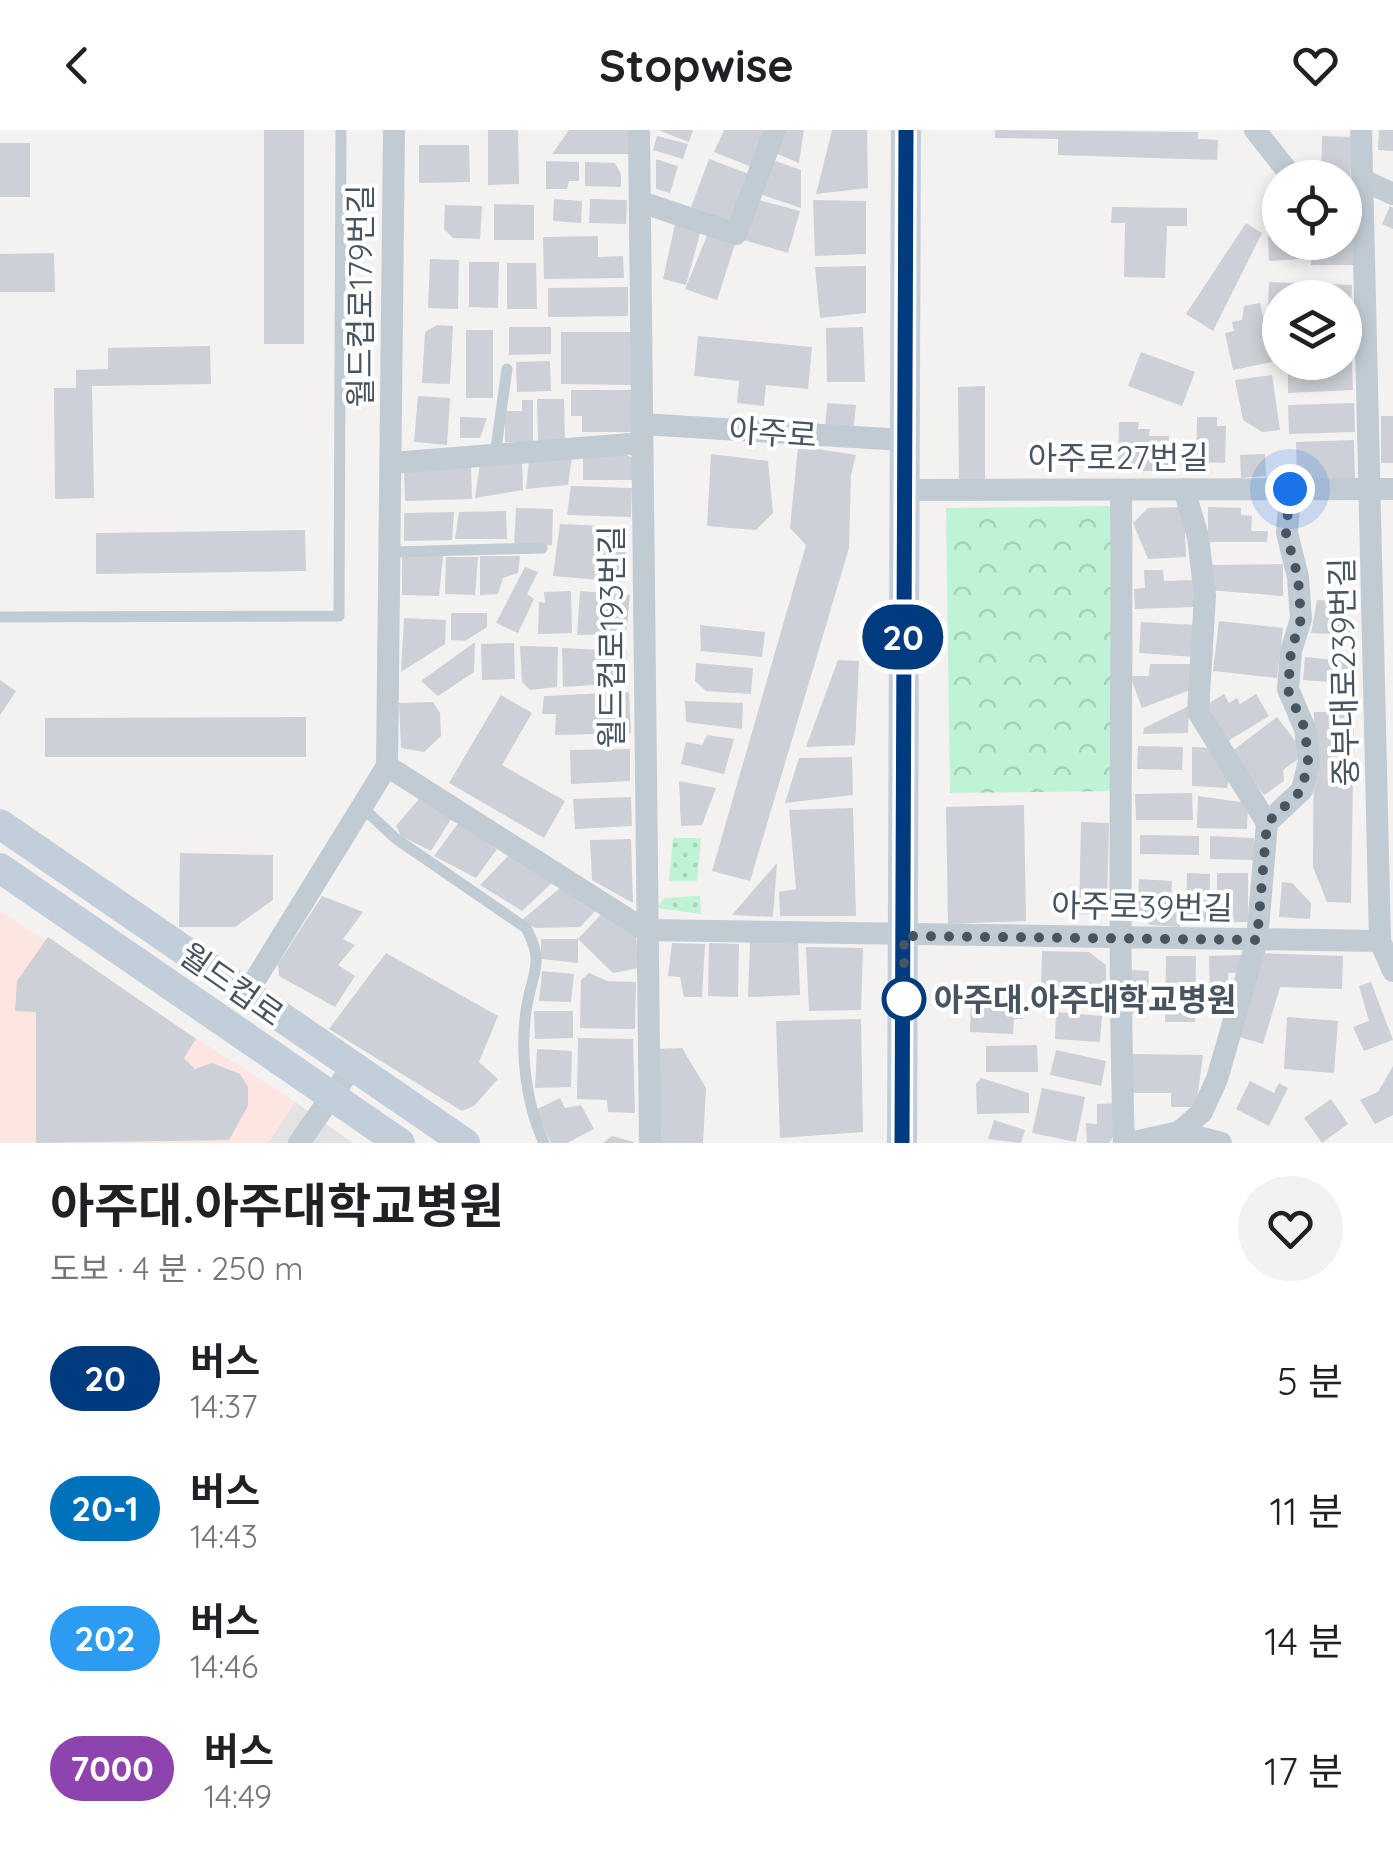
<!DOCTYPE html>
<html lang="ko">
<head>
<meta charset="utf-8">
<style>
	:root { --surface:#fff; --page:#f2f2f2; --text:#202124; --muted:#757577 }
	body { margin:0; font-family:Quicksand,"Noto Sans KR",sans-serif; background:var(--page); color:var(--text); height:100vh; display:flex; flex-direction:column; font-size:38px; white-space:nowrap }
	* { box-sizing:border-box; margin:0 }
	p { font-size:32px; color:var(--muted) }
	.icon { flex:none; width:55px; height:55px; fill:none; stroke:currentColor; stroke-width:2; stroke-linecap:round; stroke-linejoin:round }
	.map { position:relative; height:1013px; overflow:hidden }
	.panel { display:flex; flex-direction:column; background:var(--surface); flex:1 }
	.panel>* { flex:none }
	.badge { padding:0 20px; border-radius:32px; font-size:35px; line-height:65px }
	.buttons { position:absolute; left:1262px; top:30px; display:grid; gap:20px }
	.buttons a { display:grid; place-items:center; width:100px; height:100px; border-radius:50%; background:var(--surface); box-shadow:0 5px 15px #0003; font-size:50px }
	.you { position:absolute; width:50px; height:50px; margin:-25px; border:8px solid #fff; border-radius:50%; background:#1a73e8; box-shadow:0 0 0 15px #1a73e833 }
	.map>.badge { position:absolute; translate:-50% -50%; box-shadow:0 0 0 5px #fff }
	.round { display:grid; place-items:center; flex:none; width:105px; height:105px; border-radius:52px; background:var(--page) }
	.head { display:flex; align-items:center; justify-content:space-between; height:170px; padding:0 50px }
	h1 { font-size:48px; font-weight:700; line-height:75px }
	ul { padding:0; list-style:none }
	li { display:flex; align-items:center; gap:30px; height:130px; padding:0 50px }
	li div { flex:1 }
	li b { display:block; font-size:38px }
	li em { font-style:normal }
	li .badge { min-width:110px; font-weight:700; text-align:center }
	header { display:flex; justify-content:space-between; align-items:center; height:130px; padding:0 50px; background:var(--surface); font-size:45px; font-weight:700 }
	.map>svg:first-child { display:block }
	.education { fill:#e5e2e3 }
	.medical { fill:#fde6e2 }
	.forest { fill:url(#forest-crowns) }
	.garden { fill:url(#garden-dots) }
	.building { fill:#cdd0d6 }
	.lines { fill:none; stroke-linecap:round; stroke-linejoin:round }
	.lane { stroke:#c1cbd4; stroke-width:11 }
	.street { stroke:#c1cbd4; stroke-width:22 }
	.secondary { stroke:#c3cedb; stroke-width:30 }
	.line-casing { stroke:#fff; stroke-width:22 }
	.line { stroke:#003b80; stroke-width:15 }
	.walk { stroke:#485460; stroke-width:10; stroke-dasharray:0 18 }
	.stop-dot { fill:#fff; stroke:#003b80; stroke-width:5 }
	.labels { text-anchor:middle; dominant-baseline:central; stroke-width:8; stroke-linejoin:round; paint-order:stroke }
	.street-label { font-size:32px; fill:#485460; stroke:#fff }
	.stop-label { font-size:32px; font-weight:bold; fill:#485460; stroke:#fff; text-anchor:start }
</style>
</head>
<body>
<header><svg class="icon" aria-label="back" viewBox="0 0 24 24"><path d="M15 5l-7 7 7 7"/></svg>Stopwise<svg class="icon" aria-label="heart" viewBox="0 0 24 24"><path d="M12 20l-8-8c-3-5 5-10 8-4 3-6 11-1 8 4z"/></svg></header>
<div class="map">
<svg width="1393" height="1013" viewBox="0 0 1393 1013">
	<defs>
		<pattern id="forest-crowns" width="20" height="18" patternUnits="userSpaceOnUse" patternTransform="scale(2.5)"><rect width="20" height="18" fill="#bef3d5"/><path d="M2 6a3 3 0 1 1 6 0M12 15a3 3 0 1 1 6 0" fill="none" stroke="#a5d2b9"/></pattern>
		<pattern id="garden-dots" width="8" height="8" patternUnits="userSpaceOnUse" patternTransform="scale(2.5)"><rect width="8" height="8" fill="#bef3d5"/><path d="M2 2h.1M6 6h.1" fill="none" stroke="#a5d2b9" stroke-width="1.8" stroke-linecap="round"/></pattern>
	</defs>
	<rect width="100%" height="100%" fill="#f4f1f1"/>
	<path class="education" d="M295,972L353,1013H268Z"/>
	<path class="medical" d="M0,781L295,972L268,1013H0Z"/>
	<path class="forest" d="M1111,376L1115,661L950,663L946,378Z"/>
	<g class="garden">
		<path d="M673,708H701L697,751H669Z"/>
		<path d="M700,766L701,784L657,778L664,768Z"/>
	</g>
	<g class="building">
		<rect x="264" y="0" width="40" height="214"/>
		<path d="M488,0H518L519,54L488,55Z"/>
		<path d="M569,0H630V24H552Z"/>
		<path d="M658,0H693L689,12Z"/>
		<path d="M724,0H767L752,37L714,22Z"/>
		<path d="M782,0H804L799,33L775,23Z"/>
		<path d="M832,0H867L868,58L816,64Z"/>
		<path d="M995,0L1198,2V9L1218,10L1217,30L1058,25V9L995,8Z"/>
		<path d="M1379,0H1393V21L1378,20Z"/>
		<path d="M657,6L688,14L683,29L653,20Z"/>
		<path d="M1322,6L1352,7L1350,54H1345V48H1321Z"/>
		<rect x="0" y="13" width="30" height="54"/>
		<path d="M419,15H469L470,52L419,53Z"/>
		<path d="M656,29L678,36L670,63L656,59Z"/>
		<path d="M709,29L749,44L731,95L690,80Z"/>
		<path d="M773,30L801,40V78L760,64Z"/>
		<path d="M546,31L579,32V51H569L567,59H546Z"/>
		<path d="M585,32L615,33L621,44V57L585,56Z"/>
		<path d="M554,69L582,71L581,93L553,91Z"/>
		<path d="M590,69L627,70L626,94L589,93Z"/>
		<path d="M1280,69V112H1299V129L1269,131L1267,70Z"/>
		<path d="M758,70L800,81L788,123L744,110Z"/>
		<path d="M813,70L866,71V124L815,126Z"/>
		<path d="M494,74L534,75V110H494Z"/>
		<path d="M445,75L482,76L480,109L453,108L444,99Z"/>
		<path d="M1390,76L1393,78V99L1382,94Z"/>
		<path d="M1112,77L1187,78V96H1167L1165,148L1124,147L1125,93H1111Z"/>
		<path d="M676,90L701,100L686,155L663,149Z"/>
		<path d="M1246,93L1262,103L1213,201L1186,184Z"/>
		<path d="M1345,96H1355V135H1311V112H1345Z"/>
		<path d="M709,101L736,111L717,170L685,159Z"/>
		<path d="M598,106V127L623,126L624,148L544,149L543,107Z"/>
		<path d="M54,123L55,162H0V124Z"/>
		<path d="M430,129L459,130L458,179L428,178Z"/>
		<path d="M469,132H499L498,178L469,177Z"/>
		<path d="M507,133H536L537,179H507Z"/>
		<path d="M866,136V183L820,188L815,137Z"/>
		<path d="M1269,152L1352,155L1351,174H1345V168H1280V181H1268Z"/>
		<path d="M628,157V186L548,187V158Z"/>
		<path d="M1260,173L1272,232L1233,240L1225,203L1234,201L1232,192L1242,190L1244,176Z"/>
		<path d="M437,195L453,196L450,254L422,253L425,202Z"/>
		<path d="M509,197H551V224L509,225Z"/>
		<path d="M863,197L865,252H827L826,198Z"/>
		<rect x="466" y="200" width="27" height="68"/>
		<path d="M561,202H631V255L561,254Z"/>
		<path d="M698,206L812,217L808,259L766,255L764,276L737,273L739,251L694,246Z"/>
		<path d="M210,216L211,254L92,256L94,368L55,369L54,258H76V240L108,239V218Z"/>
		<path d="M1141,222L1195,242L1182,276L1128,256Z"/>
		<path d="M550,231L551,261L517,262L516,232Z"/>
		<path d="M1352,232L1353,260L1288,263V234Z"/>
		<path d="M1272,245L1280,300L1262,302L1243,290L1235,250Z"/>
		<path d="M985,256V349H959L958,257Z"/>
		<path d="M571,260H633V302H582V286H571Z"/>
		<path d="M418,266L450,268L447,315L414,312Z"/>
		<path d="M537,269H564L565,311H538Z"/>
		<path d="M522,270H533V313L505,312V281H522Z"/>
		<path d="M827,273L856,275L853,303L825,300Z"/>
		<path d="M1354,273L1355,302L1289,304L1288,275Z"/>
		<rect x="1381" y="286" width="12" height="47"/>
		<path d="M460,287L487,288L480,308H460Z"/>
		<path d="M1197,287H1217V296H1226L1225,333L1196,332Z"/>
		<path d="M1119,292H1139L1138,299H1150L1149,306H1169L1168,341H1118Z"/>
		<path d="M1354,310L1355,350L1297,352L1296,312Z"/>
		<path d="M798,316L856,325L851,345L849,418L750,751L712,741L806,415L790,398Z"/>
		<path d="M615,320L637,330L634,350H583V322Z"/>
		<path d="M711,324L768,331L773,383L756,400L707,396Z"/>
		<path d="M1265,324L1266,346L1241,348L1240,325Z"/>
		<path d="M572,326L568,355L526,359L529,330Z"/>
		<path d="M522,331L523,360L475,368L480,333Z"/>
		<path d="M471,337L472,369L405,371L404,338Z"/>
		<path d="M571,356L632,358L631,387L567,385Z"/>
		<path d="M1184,377L1186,427L1148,429L1133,393L1148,378Z"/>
		<path d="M1208,377L1241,378V385L1252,386L1251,401H1268L1267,412H1208Z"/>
		<path d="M516,378L553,379L552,415L514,416Z"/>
		<path d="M506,381L507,409H455L459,382Z"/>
		<path d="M454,382L452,410L404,411V383Z"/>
		<path d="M560,394L627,397L625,452L553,446Z"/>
		<path d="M305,400L306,441L96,444V403Z"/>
		<path d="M402,426H443L439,466L402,465Z"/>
		<path d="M480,426H520L518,443L503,448L498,464L480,465Z"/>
		<path d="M446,427H478L475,465L445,464Z"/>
		<path d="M1283,434V466L1208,460V435Z"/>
		<path d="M525,437L538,442L527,464L534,469L518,503L496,493Z"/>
		<path d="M1144,440H1163L1164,451L1195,450L1196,477L1135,479L1134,459L1145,458Z"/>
		<path d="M571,461L572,503L538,504L539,472L545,473L544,462Z"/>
		<path d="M580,461L630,465L626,504L577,505Z"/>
		<path d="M1317,470L1338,471L1353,505L1311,503Z"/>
		<path d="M451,483H487V497L465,511L451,510Z"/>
		<path d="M404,488L446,490L445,514L401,542Z"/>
		<path d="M1219,491L1283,498L1277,548L1213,541Z"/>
		<path d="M1141,492L1196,495L1194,527L1139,523Z"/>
		<path d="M700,495L765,502L762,527L701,521Z"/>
		<path d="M475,512L474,542L438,566L421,551Z"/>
		<path d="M514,513L515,549L482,550L481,514Z"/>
		<path d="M520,516L558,517L557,557L530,560L522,552Z"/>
		<path d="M562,518L627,521L626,553L563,557Z"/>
		<path d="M1305,527L1356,532L1354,554L1303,550Z"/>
		<path d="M838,530L859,531L855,615L806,617Z"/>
		<path d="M696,533L753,538L751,564L706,561L695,551Z"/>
		<path d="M1150,534H1193V559L1142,578L1130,546H1149Z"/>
		<path d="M0,550L16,561L0,585Z"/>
		<path d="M629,562L631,603L555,605L556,584H542L544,566Z"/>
		<path d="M1224,564L1229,573L1237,568L1240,574L1256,564L1269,586L1228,611L1206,575Z"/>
		<path d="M501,565L532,583L502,635L565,671L544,708L449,653Z"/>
		<path d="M685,571L743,573L742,599L686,592Z"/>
		<path d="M433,572L440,583L441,606L424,622L401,618L399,573Z"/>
		<path d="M1189,576L1188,603L1143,604L1144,598Z"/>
		<path d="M1314,582H1354L1351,773L1327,772L1313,737Z"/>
		<path d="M306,587V627H45V588Z"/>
		<path d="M1277,587L1305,624L1283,640L1284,651L1264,665L1231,622Z"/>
		<path d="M707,605L734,609L724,644L681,634L686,612L702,615Z"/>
		<path d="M1138,616L1183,617L1182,640L1137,639Z"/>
		<path d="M1192,617L1214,618L1230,645L1227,658L1192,656Z"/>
		<path d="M630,619V651L571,654L570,620Z"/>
		<path d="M852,627L853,665L785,673L799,628Z"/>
		<path d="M679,651L716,658L702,695L681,696Z"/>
		<path d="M1192,663L1193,690H1136L1135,664Z"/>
		<path d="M1198,666L1248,673L1247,699L1197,698Z"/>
		<path d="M631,667L632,696L575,699L573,669Z"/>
		<path d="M419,669L451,689L431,721L401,706L396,696Z"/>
		<path d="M1024,675L1026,791L948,794L946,677Z"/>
		<path d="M853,678L856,786H780L779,762L796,759L789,680Z"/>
		<path d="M459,692L497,719L476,748L434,726Z"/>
		<path d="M1081,692L1109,693L1107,776L1097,785L1079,784Z"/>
		<path d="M1140,705L1199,706V725L1140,724Z"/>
		<path d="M1210,706L1254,708V730L1210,729Z"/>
		<path d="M631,709L633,773L592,750L590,710Z"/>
		<path d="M180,723L273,725V770L235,797H179Z"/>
		<path d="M511,723L549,744L551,754L522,781L480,755Z"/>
		<path d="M777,733L773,787L732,785Z"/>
		<path d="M1187,743L1210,744L1209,792H1186Z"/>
		<rect x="1217" y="743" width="31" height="49"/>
		<path d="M1139,749L1172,751L1171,769L1181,770L1180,797L1150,795L1137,784Z"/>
		<path d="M1282,752L1292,753L1311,773L1310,789L1279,787Z"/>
		<path d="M560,758L599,777L580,797L535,798L522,790Z"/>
		<path d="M322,766L363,782L343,809L355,815L338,835L355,846L335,877L279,846L278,834Z"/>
		<path d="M605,780L635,795L639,838L613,843L578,809Z"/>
		<path d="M48,807L196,909L184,928L195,939L212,933L240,944L248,957V976L229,1010L36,1013V882L15,881L17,851Z"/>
		<path d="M541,809H578V833L541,829Z"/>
		<path d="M798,811L800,865L748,867L750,812Z"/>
		<path d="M672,813L705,814L702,867H684L680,847L668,846Z"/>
		<path d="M709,813L739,814L738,867L708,866Z"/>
		<path d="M806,817L863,818L861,880L809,881Z"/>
		<path d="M1042,821L1089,822L1106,835V858L1041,857Z"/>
		<path d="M386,823L498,886L479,932L498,949L474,976L462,981L329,899Z"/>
		<path d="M1259,823L1343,826L1342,859L1280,857L1263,914L1233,905Z"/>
		<path d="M1242,825L1243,843H1228L1229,866H1210L1209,826Z"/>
		<path d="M1166,826H1196L1195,892H1165Z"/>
		<path d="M1128,840L1149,841L1148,883H1128Z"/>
		<path d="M542,841L574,844L571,872L539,871Z"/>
		<path d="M589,843L607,851L636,852L635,899L580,898L581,850Z"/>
		<path d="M1371,852L1393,910L1364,921L1353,897L1369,891L1359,856Z"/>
		<path d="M971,867L1023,869V889H1014L1013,904L970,902Z"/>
		<path d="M534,881H573V908L535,909Z"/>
		<path d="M1056,882L1102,886L1100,912L1055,909Z"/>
		<path d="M1287,887L1338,891L1334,943L1284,939Z"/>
		<path d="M861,889L863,1002L780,1008L776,891Z"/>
		<path d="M578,908L633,909L635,983L608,982L607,970L577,969Z"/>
		<path d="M1037,915L1038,942H986V916Z"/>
		<path d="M682,918L706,958L703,1013H657V919Z"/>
		<path d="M537,919L572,921L571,957L535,958Z"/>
		<path d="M1056,920L1106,931L1101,956L1050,945Z"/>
		<path d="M1132,924L1203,925L1196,977H1171V963H1131Z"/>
		<path d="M1393,936V985L1375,994L1360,970L1378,962Z"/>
		<path d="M981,948L1029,963V983L977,984L976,954Z"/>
		<path d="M1250,951L1274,963L1279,953L1288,958L1269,996L1236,979Z"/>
		<path d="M1042,958L1085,967L1076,1012L1032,1003Z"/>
		<path d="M560,968L565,978L581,975L594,999L567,1013H551L535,980Z"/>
		<path d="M1331,969L1348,994L1322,1013L1304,988Z"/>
		<path d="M1116,973L1117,1001L1109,1013H1087L1086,993L1097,994V974Z"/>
		<path d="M994,990L1025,1000L1021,1013L988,1009Z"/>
		<path d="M612,1006L634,1012V1013H603Z"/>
	</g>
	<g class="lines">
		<g class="lane">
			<path d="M495,325L507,239"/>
			<path d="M391,422L542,418"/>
			<path d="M0,487L339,486L341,0"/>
			<path d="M361,676L395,708L526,798C546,834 531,844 526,881C520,924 526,974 544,1013"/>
		</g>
		<g class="street">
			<path d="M639,0L650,1013"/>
			<path d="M1255,0L1293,48"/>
			<path d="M1361,0L1380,811L1393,841"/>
			<path d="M1363,50L1393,64"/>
			<path d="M641,72L736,104L775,0"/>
			<path d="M642,294L903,310"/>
			<path d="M392,333L642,313"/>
			<path d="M1184,359L1198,407L1205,466L1198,582L1267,693"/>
			<path d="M903,360L1393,359"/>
			<path d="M1121,360C1123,578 1117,795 1124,1013"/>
			<path d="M387,636L645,800L1380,811"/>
			<path d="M247,863L387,636L394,0"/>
			<path d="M1179,1002L1202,982L1217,949L1257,810L1267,693L1302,660L1309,631L1305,599L1288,559L1291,521L1301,489L1298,447L1287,403L1290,359"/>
			<path d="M299,1013L352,937"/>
			<path d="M1129,1013L1179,1002L1221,1013"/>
		</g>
		<g class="secondary">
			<path d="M0,694L465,1013"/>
			<path d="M0,738L400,1013"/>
			<path d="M902,1013L906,0"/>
		</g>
	</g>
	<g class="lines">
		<defs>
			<path id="line" d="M902,1013L906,0"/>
		</defs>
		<use href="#line" class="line-casing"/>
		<use href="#line" class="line"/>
		<path class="walk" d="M904,869V806L1257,810L1267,693L1302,660L1308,631L1305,599L1288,560L1291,521L1301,489L1298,447L1286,403L1290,359"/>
	</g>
	<circle class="stop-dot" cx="904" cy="869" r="20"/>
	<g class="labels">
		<g class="street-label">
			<text transform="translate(360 166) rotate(-90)">월드컵로179번길</text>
			<text transform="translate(773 302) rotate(4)">아주로</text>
			<text x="1118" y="327">아주로27번길</text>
			<text transform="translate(611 507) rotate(-90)">월드컵로193번길</text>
			<text transform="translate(1343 542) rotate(-91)">중부대로239번길</text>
			<text transform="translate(1142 776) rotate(1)">아주로39번길</text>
			<text transform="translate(232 854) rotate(35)">월드컵로</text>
		</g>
		<g class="stop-label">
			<text x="934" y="869">아주대.아주대학교병원</text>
		</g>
	</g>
</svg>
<div class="buttons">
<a><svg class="icon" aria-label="locate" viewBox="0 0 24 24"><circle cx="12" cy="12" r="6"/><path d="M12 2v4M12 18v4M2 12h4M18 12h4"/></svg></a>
<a><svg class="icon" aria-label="layers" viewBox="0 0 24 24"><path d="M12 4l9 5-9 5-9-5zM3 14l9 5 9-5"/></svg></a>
</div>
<div class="you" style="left:1290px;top:359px"></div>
<b class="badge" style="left:903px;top:507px;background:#003b80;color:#fff">20</b>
</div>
<section class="panel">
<div class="head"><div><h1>아주대.아주대학교병원</h1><p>도보 · 4 분 · 250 m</p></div><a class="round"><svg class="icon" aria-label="heart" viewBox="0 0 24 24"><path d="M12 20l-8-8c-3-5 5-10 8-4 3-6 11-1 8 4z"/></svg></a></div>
<ul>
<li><span class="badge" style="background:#003b80;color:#fff">20</span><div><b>버스</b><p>14:37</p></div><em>5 분</em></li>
<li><span class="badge" style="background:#0072bc;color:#fff">20-1</span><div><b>버스</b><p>14:43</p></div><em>11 분</em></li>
<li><span class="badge" style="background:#2c9cf2;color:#fff">202</span><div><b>버스</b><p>14:46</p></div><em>14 분</em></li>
<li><span class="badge" style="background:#8e44ad;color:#fff">7000</span><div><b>버스</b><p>14:49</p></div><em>17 분</em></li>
</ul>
</section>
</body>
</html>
